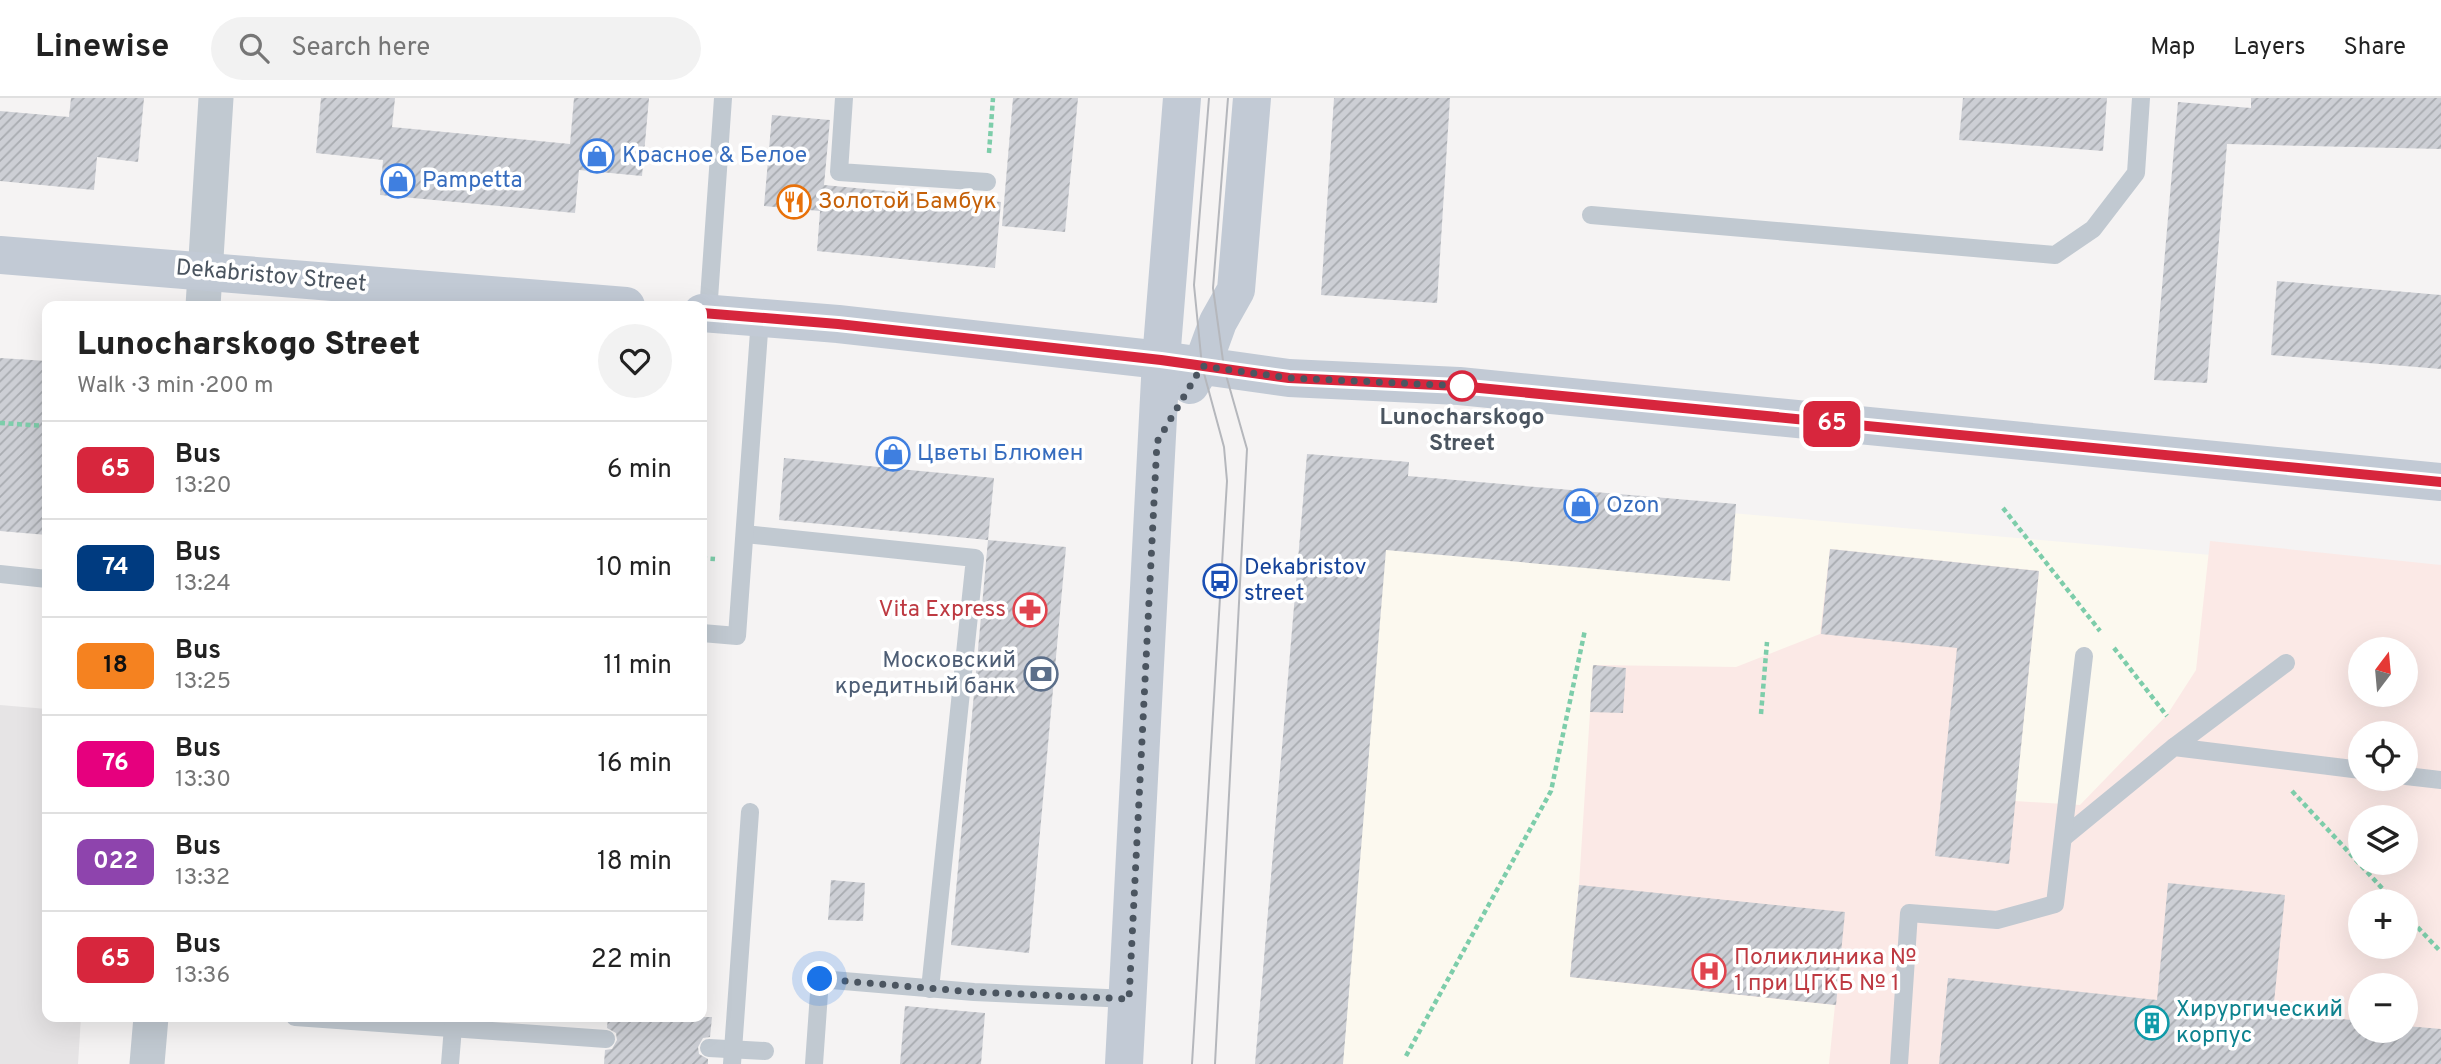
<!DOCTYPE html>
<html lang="en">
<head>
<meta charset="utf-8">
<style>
	:root { --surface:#fff; --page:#f2f2f2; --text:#222; --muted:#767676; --line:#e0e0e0 }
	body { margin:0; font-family:Overpass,sans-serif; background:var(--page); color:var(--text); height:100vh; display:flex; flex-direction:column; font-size:26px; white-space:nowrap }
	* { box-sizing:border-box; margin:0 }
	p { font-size:23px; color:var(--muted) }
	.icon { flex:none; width:38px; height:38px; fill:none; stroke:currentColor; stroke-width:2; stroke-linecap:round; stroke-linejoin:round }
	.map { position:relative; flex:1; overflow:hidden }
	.sheet { position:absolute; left:42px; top:203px; width:665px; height:721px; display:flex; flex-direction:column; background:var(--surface); border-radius:14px; box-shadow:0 7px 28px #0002 }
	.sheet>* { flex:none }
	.badge { padding:0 14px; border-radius:10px; font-size:24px; line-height:46px }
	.needle { width:46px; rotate:16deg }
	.buttons { position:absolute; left:2348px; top:539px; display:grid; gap:14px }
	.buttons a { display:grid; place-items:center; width:70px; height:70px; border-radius:50%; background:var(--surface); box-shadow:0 7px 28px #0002; font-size:35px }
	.you { position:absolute; width:35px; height:35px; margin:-18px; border:5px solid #fff; border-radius:50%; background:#1a73e8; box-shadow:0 0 0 10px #1a73e833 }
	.map>.badge { position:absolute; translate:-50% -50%; box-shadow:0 0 0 4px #fff }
	.round { display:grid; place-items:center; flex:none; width:74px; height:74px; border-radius:37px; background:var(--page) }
	.head { display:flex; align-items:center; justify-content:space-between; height:119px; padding:0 35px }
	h1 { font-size:33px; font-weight:800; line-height:52px }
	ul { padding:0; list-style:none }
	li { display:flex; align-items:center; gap:21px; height:98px; padding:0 35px; border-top:2px solid var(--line) }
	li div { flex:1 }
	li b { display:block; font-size:26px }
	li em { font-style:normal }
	li .badge { min-width:77px; font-weight:700; text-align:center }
	header { display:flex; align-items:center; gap:42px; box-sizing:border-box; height:98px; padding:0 35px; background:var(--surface); border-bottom:2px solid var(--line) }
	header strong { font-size:33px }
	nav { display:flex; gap:38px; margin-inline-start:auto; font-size:24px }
	.search { width:490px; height:63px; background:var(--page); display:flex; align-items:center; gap:18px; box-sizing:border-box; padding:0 24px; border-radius:38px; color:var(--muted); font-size:26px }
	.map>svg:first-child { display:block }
	.commercial { fill:#fcf9ef; fill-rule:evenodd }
	.education { fill:#e6e4e5 }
	.medical { fill:#fbe9e6; fill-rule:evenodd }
	.building { fill:url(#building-hatch) }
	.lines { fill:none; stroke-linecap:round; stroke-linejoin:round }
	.path { stroke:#7dcdaa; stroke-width:4.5; stroke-dasharray:5 3.5; stroke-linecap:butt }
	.lane { stroke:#c1c9d1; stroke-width:18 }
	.street { stroke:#c1c9d1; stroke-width:35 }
	.secondary { stroke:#c2cad5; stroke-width:38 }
	.tram { stroke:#b5b7bc; stroke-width:2 }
	.line-casing { stroke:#fff; stroke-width:16 }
	.line { stroke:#d7263d; stroke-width:10 }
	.walk { stroke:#4b5560; stroke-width:7; stroke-dasharray:0 12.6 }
	.stop-dot { fill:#fff; stroke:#d7263d; stroke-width:3.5 }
	.labels { text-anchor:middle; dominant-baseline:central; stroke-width:7; stroke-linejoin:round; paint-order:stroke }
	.shop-label { font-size:23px; fill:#366cbe; stroke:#fff; text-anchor:start }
	.food-label { font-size:23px; fill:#c56008; stroke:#fff; text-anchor:start }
	.street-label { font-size:23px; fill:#4b5560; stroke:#fff }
	.stop-label { font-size:23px; font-weight:bold; fill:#4b5560; stroke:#fff }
	.transit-label { font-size:23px; fill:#164399; stroke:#fff; text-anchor:start }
	.health-label { font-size:23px; fill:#be3a42; stroke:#fff; text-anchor:end }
	.service-label { font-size:23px; fill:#4e5e75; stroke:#fff; text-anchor:end }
	.culture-label { font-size:23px; fill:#0d838f; stroke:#fff; text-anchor:start }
</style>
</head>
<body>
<header>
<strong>Linewise</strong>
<div class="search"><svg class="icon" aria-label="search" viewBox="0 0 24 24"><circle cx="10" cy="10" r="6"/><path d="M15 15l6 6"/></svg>Search here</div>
<nav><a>Map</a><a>Layers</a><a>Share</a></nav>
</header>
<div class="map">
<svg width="2441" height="966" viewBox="0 0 2441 966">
	<defs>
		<pattern id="building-hatch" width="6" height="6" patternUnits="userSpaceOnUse" patternTransform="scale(1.75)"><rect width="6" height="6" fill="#cdcfd5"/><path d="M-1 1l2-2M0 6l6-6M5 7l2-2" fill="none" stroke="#a8abb0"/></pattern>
	</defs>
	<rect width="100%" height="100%" fill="#f5f3f3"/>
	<path class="commercial" d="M1353,382L2441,477V966H1299ZM2361,551H2406V597H2361ZM2361,635H2406V681H2361ZM2361,719H2406V765H2361ZM2361,803H2406V849H2361ZM2361,887H2406V933H2361Z"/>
	<path class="education" d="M0,607L47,611V919H81L78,966H0Z"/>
	<path class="medical" d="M2210,443L2441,467V966H1829L1835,907L1570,879L1579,787L1593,567L1736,569L1820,536L1830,451L2039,473L2015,703L2080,707L2167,617L2196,572ZM2361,551H2406V597H2361ZM2361,635H2406V681H2361ZM2361,719H2406V765H2361ZM2361,803H2406V849H2361ZM2361,887H2406V933H2361Z"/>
	<g class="building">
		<path d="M71,0H144L138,64L97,59L94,92L0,83V13L69,19Z"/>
		<path d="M321,0H395L392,29L570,46L574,0H649L642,78L579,72L575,115L380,97L383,62L316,55Z"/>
		<path d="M1013,0H1078L1065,134L1002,128Z"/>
		<path d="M1334,0H1450L1437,205L1321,197Z"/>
		<path d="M1963,0H2107L2103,53L1959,42Z"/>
		<path d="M2251,0H2441V51L2227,46L2207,285L2154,282L2178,4L2251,10Z"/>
		<path d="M772,17L830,22L824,87L1001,104L995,170L817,153L820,113L764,108Z"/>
		<path d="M2277,183L2441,197V271L2271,257Z"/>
		<path d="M0,260L47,263V437L0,433Z"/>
		<path d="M1307,356L1409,364L1408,378L1736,406L1730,483L1386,452L1343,966H1255Z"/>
		<path d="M784,360L994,380L988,442L779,422Z"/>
		<path d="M988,442L1066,449L1029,855L951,847Z"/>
		<path d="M1830,451L2039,473L2009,766L1935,758L1957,550L1821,536Z"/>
		<path d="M1593,567L1626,570L1623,615L1590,614Z"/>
		<path d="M831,782L865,785L863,823L828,822Z"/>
		<path d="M2168,785L2285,797L2273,914L2361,923V933H2406V928L2441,931V966H1939L1948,880L2157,902Z"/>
		<path d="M1579,787L1845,814L1836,907L1570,879Z"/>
		<path d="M905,908L985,915L981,966H900Z"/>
		<path d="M608,919H712L710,939L703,940L698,949L699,956L708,961V966H604L605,952L612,951L617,942L616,935L607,930Z"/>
	</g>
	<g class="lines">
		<g class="path">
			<path d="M989,55L993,0"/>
			<path d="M0,325L47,328"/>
			<path d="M2003,410L2100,533"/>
			<path d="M702,460L715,461"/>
			<path d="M2114,550L2167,618"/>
			<path d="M1761,616L1767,544"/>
			<path d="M2292,693L2394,803"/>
			<path d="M2406,817L2441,854"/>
			<path d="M1406,958L1551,693L1585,532"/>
		</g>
		<g class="lane">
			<path d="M844,0L839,74L987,84"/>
			<path d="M1591,117L2055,157L2093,131L2136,75L2141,0"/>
			<path d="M708,215L723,0"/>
			<path d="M745,436L975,460L930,891"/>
			<path d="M0,476L47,481"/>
			<path d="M702,535L737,538L760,220"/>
			<path d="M2174,649L2286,565"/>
			<path d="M2406,678L2441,682"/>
			<path d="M2063,740L2174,649L2361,672"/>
			<path d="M295,919L606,941"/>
			<path d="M709,950L765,953"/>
			<path d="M450,966L453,929"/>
			<path d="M732,966L750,714"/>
			<path d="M814,966L820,881L974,894L1129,901"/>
			<path d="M1899,966L1909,815L1997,822L2055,806L2084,558"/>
		</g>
		<g class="street">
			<path d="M203,208L216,0"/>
			<path d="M147,966L151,919"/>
		</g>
		<g class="secondary">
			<path d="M0,157L626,208"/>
			<path d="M702,215L838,226L1161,262L1289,280L1459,288L2441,384"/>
			<path d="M1190,287L1202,268L1218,224L1236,192L1252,0"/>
			<path d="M1124,966L1161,262L1182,0"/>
		</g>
		<g class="tram">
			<path d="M1192,966L1227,383L1224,349L1202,268L1194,187L1209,0"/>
			<path d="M1215,966L1247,351L1224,270L1213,190L1228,0"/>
		</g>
	</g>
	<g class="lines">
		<defs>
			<path id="line" d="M702,215L838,226L1161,262L1289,280L1459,288L2441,384"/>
		</defs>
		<use href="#line" class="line-casing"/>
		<use href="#line" class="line"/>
		<path class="walk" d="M820,881L974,894L1129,901L1157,344L1202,268L1289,280L1462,288"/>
	</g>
	<defs>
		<symbol id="shop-ring" viewBox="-11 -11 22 22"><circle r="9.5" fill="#fff" stroke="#3f7fe0" stroke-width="1.5"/><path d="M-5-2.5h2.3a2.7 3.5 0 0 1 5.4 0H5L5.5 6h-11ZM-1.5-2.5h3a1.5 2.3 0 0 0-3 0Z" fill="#3f7fe0"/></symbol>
		<symbol id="restaurant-ring" viewBox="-11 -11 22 22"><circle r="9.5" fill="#fff" stroke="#e8710a" stroke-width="1.5"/><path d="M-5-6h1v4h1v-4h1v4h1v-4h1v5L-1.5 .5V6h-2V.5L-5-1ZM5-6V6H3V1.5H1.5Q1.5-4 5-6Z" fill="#e8710a"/></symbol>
		<symbol id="bus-ring" viewBox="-11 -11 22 22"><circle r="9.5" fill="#fff" stroke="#1a4fb4" stroke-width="1.5"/><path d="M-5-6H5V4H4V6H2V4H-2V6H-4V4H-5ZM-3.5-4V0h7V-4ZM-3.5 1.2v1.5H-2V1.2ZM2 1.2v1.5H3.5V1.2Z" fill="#1a4fb4"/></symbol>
		<symbol id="pharmacy-ring" viewBox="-11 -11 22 22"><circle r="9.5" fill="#fff" stroke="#e0444e" stroke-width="1.5"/><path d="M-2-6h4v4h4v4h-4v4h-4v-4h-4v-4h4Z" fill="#e0444e"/></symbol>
		<symbol id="bank-ring" viewBox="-11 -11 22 22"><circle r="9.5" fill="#fff" stroke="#5c6f8a" stroke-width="1.5"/><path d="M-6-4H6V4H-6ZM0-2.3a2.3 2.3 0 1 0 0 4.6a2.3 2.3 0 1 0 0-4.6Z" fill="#5c6f8a"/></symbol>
		<symbol id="hospital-ring" viewBox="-11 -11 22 22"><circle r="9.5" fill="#fff" stroke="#e0444e" stroke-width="1.5"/><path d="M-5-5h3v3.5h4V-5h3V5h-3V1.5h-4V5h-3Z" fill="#e0444e"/></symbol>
		<symbol id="building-ring" viewBox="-11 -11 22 22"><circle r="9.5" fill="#fff" stroke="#0f9aa8" stroke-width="1.5"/><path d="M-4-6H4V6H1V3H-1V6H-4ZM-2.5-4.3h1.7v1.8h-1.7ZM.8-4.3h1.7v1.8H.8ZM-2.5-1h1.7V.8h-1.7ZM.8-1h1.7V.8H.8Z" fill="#0f9aa8"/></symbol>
	</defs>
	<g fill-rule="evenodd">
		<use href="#shop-ring" x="578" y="39" width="38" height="38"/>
		<use href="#shop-ring" x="379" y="64" width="38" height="38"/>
		<use href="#restaurant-ring" x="775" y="85" width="38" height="38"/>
		<use href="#shop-ring" x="874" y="337" width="38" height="38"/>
		<use href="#shop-ring" x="1562" y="389" width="38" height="38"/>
		<use href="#bus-ring" x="1201" y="464" width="38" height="38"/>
		<use href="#pharmacy-ring" x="1011" y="493" width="38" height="38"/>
		<use href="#bank-ring" x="1022" y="557" width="38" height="38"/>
		<use href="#hospital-ring" x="1690" y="854" width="38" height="38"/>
		<use href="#building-ring" x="2133" y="906" width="38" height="38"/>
	</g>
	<circle class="stop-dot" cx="1462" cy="288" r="14"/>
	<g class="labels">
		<g class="shop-label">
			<text x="622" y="58">Красное &amp; Белое</text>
			<text x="422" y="83">Pampetta</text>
			<text x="917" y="356">Цветы Блюмен</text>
			<text x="1606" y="408">Ozon</text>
		</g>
		<g class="food-label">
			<text x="818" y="104">Золотой Бамбук</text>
		</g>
		<g class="street-label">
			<text transform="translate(271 179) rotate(5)">Dekabristov Street</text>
		</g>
		<g class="stop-label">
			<text x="1462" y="320">Lunocharskogo<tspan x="1462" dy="26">Street</tspan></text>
		</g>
		<g class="transit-label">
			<text x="1244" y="470">Dekabristov<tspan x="1244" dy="26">street</tspan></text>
		</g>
		<g class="health-label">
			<text x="1006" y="512">Vita Express</text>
			<text x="1734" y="860" text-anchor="start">Поликлиника №<tspan x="1734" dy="26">1 при ЦГКБ № 1</tspan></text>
		</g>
		<g class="service-label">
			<text x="1016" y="563">Московский<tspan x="1016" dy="26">кредитный банк</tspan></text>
		</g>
		<g class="culture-label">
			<text x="2176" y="912">Хирургический<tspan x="2176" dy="26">корпус</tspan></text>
		</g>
	</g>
</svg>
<div class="buttons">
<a><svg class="needle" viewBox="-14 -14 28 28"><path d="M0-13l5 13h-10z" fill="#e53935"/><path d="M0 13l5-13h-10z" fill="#767676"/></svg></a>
<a><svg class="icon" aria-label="locate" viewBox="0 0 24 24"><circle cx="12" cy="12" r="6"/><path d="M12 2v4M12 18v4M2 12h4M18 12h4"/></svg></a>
<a><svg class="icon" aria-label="layers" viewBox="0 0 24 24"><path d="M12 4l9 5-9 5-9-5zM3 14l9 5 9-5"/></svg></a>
<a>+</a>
<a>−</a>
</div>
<div class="you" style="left:820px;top:881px"></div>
<b class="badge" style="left:1832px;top:326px;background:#d7263d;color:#fff">65</b>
<section class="sheet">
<div class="head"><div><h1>Lunocharskogo Street</h1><p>Walk · 3 min · 200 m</p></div><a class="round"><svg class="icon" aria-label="heart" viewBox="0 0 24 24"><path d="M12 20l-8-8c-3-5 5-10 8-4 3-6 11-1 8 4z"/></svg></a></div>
<ul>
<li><span class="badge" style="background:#d7263d;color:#fff">65</span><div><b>Bus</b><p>13:20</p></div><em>6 min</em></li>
<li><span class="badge" style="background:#003b80;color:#fff">74</span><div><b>Bus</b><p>13:24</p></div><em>10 min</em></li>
<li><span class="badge" style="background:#f58220;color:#111">18</span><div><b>Bus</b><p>13:25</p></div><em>11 min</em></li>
<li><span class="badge" style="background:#e6007e;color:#fff">76</span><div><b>Bus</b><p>13:30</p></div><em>16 min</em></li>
<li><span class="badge" style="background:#8e44ad;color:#fff">022</span><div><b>Bus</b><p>13:32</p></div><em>18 min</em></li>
<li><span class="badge" style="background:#d7263d;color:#fff">65</span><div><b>Bus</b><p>13:36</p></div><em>22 min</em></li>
</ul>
</section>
</div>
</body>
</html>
